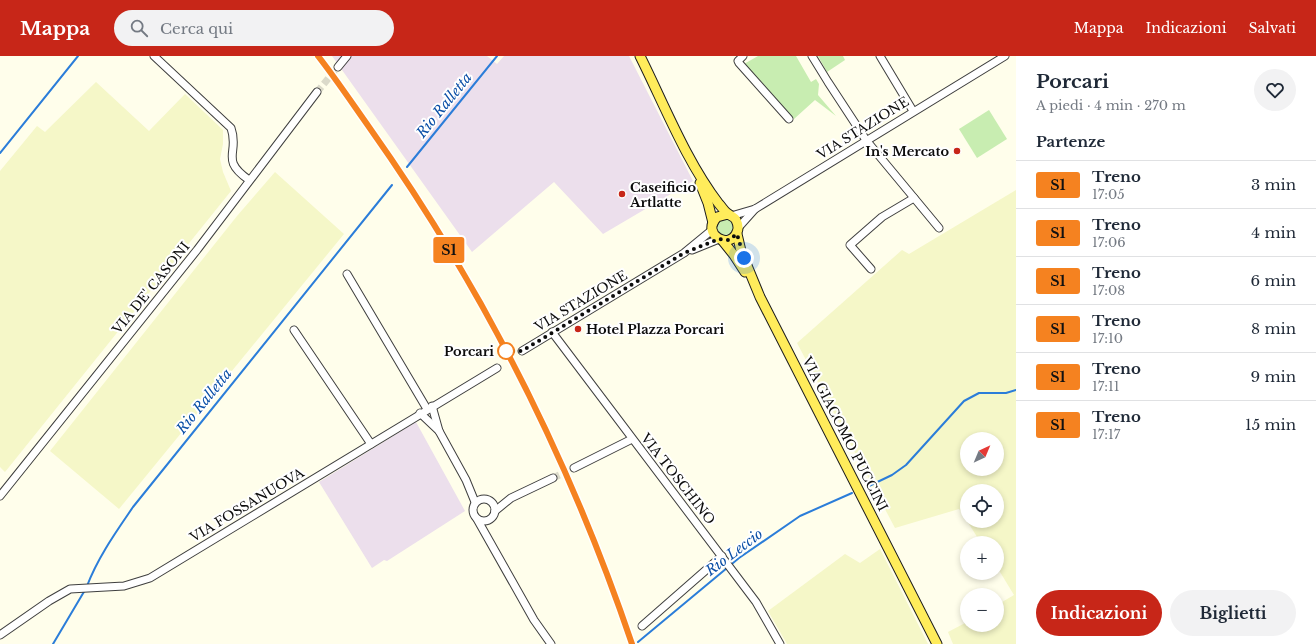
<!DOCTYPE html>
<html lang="it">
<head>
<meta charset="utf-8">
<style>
	:root { --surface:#fff; --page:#f2f2f3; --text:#1f2937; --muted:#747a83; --line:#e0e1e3; --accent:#c72618 }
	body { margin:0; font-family:"Libre Baskerville",serif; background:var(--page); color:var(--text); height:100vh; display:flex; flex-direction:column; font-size:15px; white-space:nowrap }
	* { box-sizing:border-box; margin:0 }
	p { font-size:13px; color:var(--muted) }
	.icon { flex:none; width:22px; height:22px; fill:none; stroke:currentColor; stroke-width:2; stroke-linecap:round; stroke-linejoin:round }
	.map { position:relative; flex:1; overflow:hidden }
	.panel { display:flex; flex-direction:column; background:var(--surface); width:300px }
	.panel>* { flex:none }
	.badge { padding:0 8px; border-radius:3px; font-size:14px; line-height:26px }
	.needle { width:26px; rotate:44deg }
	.controls { position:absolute; left:960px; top:376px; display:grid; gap:8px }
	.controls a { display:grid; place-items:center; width:44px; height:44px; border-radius:50%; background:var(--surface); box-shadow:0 2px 6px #0003; font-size:20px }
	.you { position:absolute; width:20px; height:20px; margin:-10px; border:3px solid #fff; border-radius:50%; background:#1a73e8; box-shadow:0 0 0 6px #1a73e833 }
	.map>.badge { position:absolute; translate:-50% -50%; box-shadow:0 0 0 2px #fff }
	h2 { padding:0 20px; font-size:15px; line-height:36px }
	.round { display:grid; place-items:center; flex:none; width:42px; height:42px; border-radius:21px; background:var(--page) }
	.head { display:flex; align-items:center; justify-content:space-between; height:68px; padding:0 20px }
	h1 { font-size:19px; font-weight:700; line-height:30px }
	.button { display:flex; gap:8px; margin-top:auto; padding:8px 20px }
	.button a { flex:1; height:46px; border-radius:24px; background:var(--accent); color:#fff; font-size:16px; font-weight:700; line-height:46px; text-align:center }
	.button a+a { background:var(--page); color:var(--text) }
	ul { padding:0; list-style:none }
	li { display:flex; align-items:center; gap:12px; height:48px; padding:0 20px; border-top:1px solid var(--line) }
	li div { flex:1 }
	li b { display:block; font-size:15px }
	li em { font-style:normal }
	li .badge { min-width:44px; font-weight:700; text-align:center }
	header { display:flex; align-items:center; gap:24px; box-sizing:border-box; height:56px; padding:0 20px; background:var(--accent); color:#fff }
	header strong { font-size:19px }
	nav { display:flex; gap:22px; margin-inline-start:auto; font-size:14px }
	.search { width:280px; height:36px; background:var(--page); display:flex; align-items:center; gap:10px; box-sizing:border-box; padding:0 14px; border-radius:22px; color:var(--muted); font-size:15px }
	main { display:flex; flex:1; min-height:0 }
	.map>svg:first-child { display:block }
	.industrial { fill:#ecdfec }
	.farmland { fill:#f5f7c8; fill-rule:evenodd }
	.green { fill:#c8edb1 }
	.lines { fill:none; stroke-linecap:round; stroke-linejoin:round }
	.stream { stroke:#2b7dd9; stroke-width:2 }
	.minor-tunnel { stroke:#dbdaca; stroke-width:7; stroke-dasharray:7 3.5; stroke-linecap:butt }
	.minor-casing { stroke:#3f3f3f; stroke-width:9 }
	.major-casing { stroke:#1d1d1d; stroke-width:11 }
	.minor { stroke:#fff; stroke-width:7 }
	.major { stroke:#ffec5b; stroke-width:9 }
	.rail { stroke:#c72618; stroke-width:2 }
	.line-casing { stroke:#fff; stroke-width:9 }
	.line { stroke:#f58220; stroke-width:6 }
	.walk { stroke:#0c0c0c; stroke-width:4; stroke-dasharray:0 7.2 }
	.poi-dot { fill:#c72618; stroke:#fff; stroke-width:1.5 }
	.stop-dot { fill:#fff; stroke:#f58220; stroke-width:2 }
	.labels { text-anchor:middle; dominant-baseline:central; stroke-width:4; stroke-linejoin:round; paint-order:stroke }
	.street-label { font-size:13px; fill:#0c0c0c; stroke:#fff }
	.poi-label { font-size:13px; font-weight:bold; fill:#0c0c0c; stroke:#fff; text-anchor:start }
	.stop-label { font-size:13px; font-weight:bold; fill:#0c0c0c; stroke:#fff; text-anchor:end }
	.water-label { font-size:14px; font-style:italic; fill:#0b4fa7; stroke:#fff }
</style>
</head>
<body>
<header>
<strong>Mappa</strong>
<div class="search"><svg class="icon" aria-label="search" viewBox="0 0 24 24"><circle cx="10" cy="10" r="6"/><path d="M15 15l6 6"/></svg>Cerca qui</div>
<nav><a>Mappa</a><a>Indicazioni</a><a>Salvati</a></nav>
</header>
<main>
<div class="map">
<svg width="1016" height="588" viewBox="0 0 1016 588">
	<rect width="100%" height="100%" fill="#fffeeb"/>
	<g class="industrial">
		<path d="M332,0H487L497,8L504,0H629L693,125L603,178L554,126L472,196Z"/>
		<path d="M416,366L465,455L387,505L384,504L372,512L319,426Z"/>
	</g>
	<g class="farmland">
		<path d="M96,26L149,75L185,38L223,74V88L220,103L223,116L231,135L5,416L0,411V115L37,70L45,76Z"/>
		<path d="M275,116L344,178L119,453L50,395L237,160Z"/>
		<path d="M1016,134V588H953L948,576L967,566V569H997V549L1014,539L997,511V487H981L967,465H997V435H967V464L959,453L895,472L797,287L902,194L909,198ZM967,383H997V413H967Z"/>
		<path d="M880,493L928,588H787L768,555L845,498L860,507Z"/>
	</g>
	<g class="green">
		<path d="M758,0H796L811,26L816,23L819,28L818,39L836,60L815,44L794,63L744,8Z"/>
		<path d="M818,0H843L845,4L827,16Z"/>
		<path d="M989,54L1007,83L977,102L959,73Z"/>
		<circle cx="725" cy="171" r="8"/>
	</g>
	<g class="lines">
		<g class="stream">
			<path d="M0,97L78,0"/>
			<path d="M407,111L497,0"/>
			<path d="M869,430L892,419L906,409L964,345L979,337H1006L1016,334"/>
			<path d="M87,530C98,501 116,476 133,451L392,129"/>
			<path d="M638,586L739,502L800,460L852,437"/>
			<path d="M53,588L85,534"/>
		</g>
		<g class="minor-tunnel">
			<path d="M317,36L338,11"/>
			<path d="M553,422L574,412"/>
		</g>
		<defs>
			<g id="minor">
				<path d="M154,0L231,72C240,97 219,103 249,124"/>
				<path d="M743,0L738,5L739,7L789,63"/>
				<path d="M812,0L828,26L866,84L939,172"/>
				<path d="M880,0L913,55"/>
				<path d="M338,11L347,0"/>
				<path d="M731,160L755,153L1005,0"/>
				<path d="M738,172L755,153"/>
				<path d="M692,194L719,183"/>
				<path d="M871,213L850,189L882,161L914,142"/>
				<path d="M347,218L427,353"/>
				<path d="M294,274L371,388"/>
				<path d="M552,276L756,546L780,588"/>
				<path d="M522,295L684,197L712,174"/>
				<path d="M432,350L439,375"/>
				<path d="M420,357L439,375L466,424L475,446"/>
				<path d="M574,412L632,383"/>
				<path d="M0,440L197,194L317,36"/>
				<circle cx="484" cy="454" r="11"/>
				<path d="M495,455L511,442L553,422"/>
				<path d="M477,463L534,564L551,588"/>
				<path d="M642,570L722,500"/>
				<path d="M0,579L49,545L70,533L124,530L150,522L497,312"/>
			</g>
			<g id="major">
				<path d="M640,0C664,48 686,105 719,148C722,151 724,155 727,157C730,160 734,160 736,164C738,168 739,172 737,176C730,195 700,178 717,161L728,158"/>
				<path d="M700,127L708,147L713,167"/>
				<path d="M737,178L741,195L760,241L937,588"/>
				<path d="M722,184L734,199L745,216"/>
			</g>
		</defs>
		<use href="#minor" class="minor-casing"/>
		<use href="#major" class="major-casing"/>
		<use href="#minor" class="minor"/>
		<use href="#major" class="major"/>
		<path class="rail" d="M318,0C336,23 352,47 369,71C480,229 570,404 632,588"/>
	</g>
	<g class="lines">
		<defs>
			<path id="line" d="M318,0C336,23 352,47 369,71C481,229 570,405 632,588"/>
		</defs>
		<use href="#line" class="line-casing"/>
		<use href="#line" class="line"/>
		<path class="walk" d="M506,295H522L684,197L719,183L729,184L737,178L744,202"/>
	</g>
	<g class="poi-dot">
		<circle cx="957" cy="95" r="4"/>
		<circle cx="622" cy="138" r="4"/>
		<circle cx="578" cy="273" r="4"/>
	</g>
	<circle class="stop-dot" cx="506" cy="295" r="8"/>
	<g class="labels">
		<g class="street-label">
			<text transform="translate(863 72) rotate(-32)">VIA STAZIONE</text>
			<text transform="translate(151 232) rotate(-51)">VIA DE' CASONI</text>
			<text transform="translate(581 245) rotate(-31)">VIA STAZIONE</text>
			<text transform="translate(845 378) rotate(63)">VIA GIACOMO PUCCINI</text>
			<text transform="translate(678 423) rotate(52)">VIA TOSCHINO</text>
			<text transform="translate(247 449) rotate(-31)">VIA FOSSANUOVA</text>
		</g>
		<g class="poi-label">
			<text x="949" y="95" text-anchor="end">In's Mercato</text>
			<text x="630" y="131">Caseificio<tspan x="630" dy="15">Artlatte</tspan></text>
			<text x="586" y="273">Hotel Plazza Porcari</text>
		</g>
		<g class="stop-label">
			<text x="494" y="295">Porcari</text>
		</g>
		<g class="water-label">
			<text transform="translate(444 49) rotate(-51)">Rio Ralletta</text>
			<text transform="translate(204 345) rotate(-51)">Rio Ralletta</text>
			<text transform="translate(734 496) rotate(-37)">Rio Leccio</text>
		</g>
	</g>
</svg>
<div class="controls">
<a><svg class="needle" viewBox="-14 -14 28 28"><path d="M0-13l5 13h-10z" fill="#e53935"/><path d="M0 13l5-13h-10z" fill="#747a83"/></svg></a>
<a><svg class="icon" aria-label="locate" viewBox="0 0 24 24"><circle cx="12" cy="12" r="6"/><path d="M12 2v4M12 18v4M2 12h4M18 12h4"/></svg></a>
<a>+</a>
<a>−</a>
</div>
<div class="you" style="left:744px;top:202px"></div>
<b class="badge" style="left:449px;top:194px;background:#f58220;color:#111">S1</b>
</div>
<section class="panel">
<div class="head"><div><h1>Porcari</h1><p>A piedi · 4 min · 270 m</p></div><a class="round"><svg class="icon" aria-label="heart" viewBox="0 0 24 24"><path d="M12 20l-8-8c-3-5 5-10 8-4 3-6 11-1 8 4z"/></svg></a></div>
<h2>Partenze</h2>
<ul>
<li><span class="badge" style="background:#f58220;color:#111">S1</span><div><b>Treno</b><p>17:05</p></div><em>3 min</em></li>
<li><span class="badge" style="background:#f58220;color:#111">S1</span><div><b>Treno</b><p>17:06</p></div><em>4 min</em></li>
<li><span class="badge" style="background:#f58220;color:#111">S1</span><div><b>Treno</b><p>17:08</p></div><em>6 min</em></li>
<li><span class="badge" style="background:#f58220;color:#111">S1</span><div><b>Treno</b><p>17:10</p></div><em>8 min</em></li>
<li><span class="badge" style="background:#f58220;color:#111">S1</span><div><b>Treno</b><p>17:11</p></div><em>9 min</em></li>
<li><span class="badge" style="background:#f58220;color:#111">S1</span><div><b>Treno</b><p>17:17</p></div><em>15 min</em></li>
</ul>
<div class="button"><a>Indicazioni</a><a>Biglietti</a></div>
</section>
</main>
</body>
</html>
